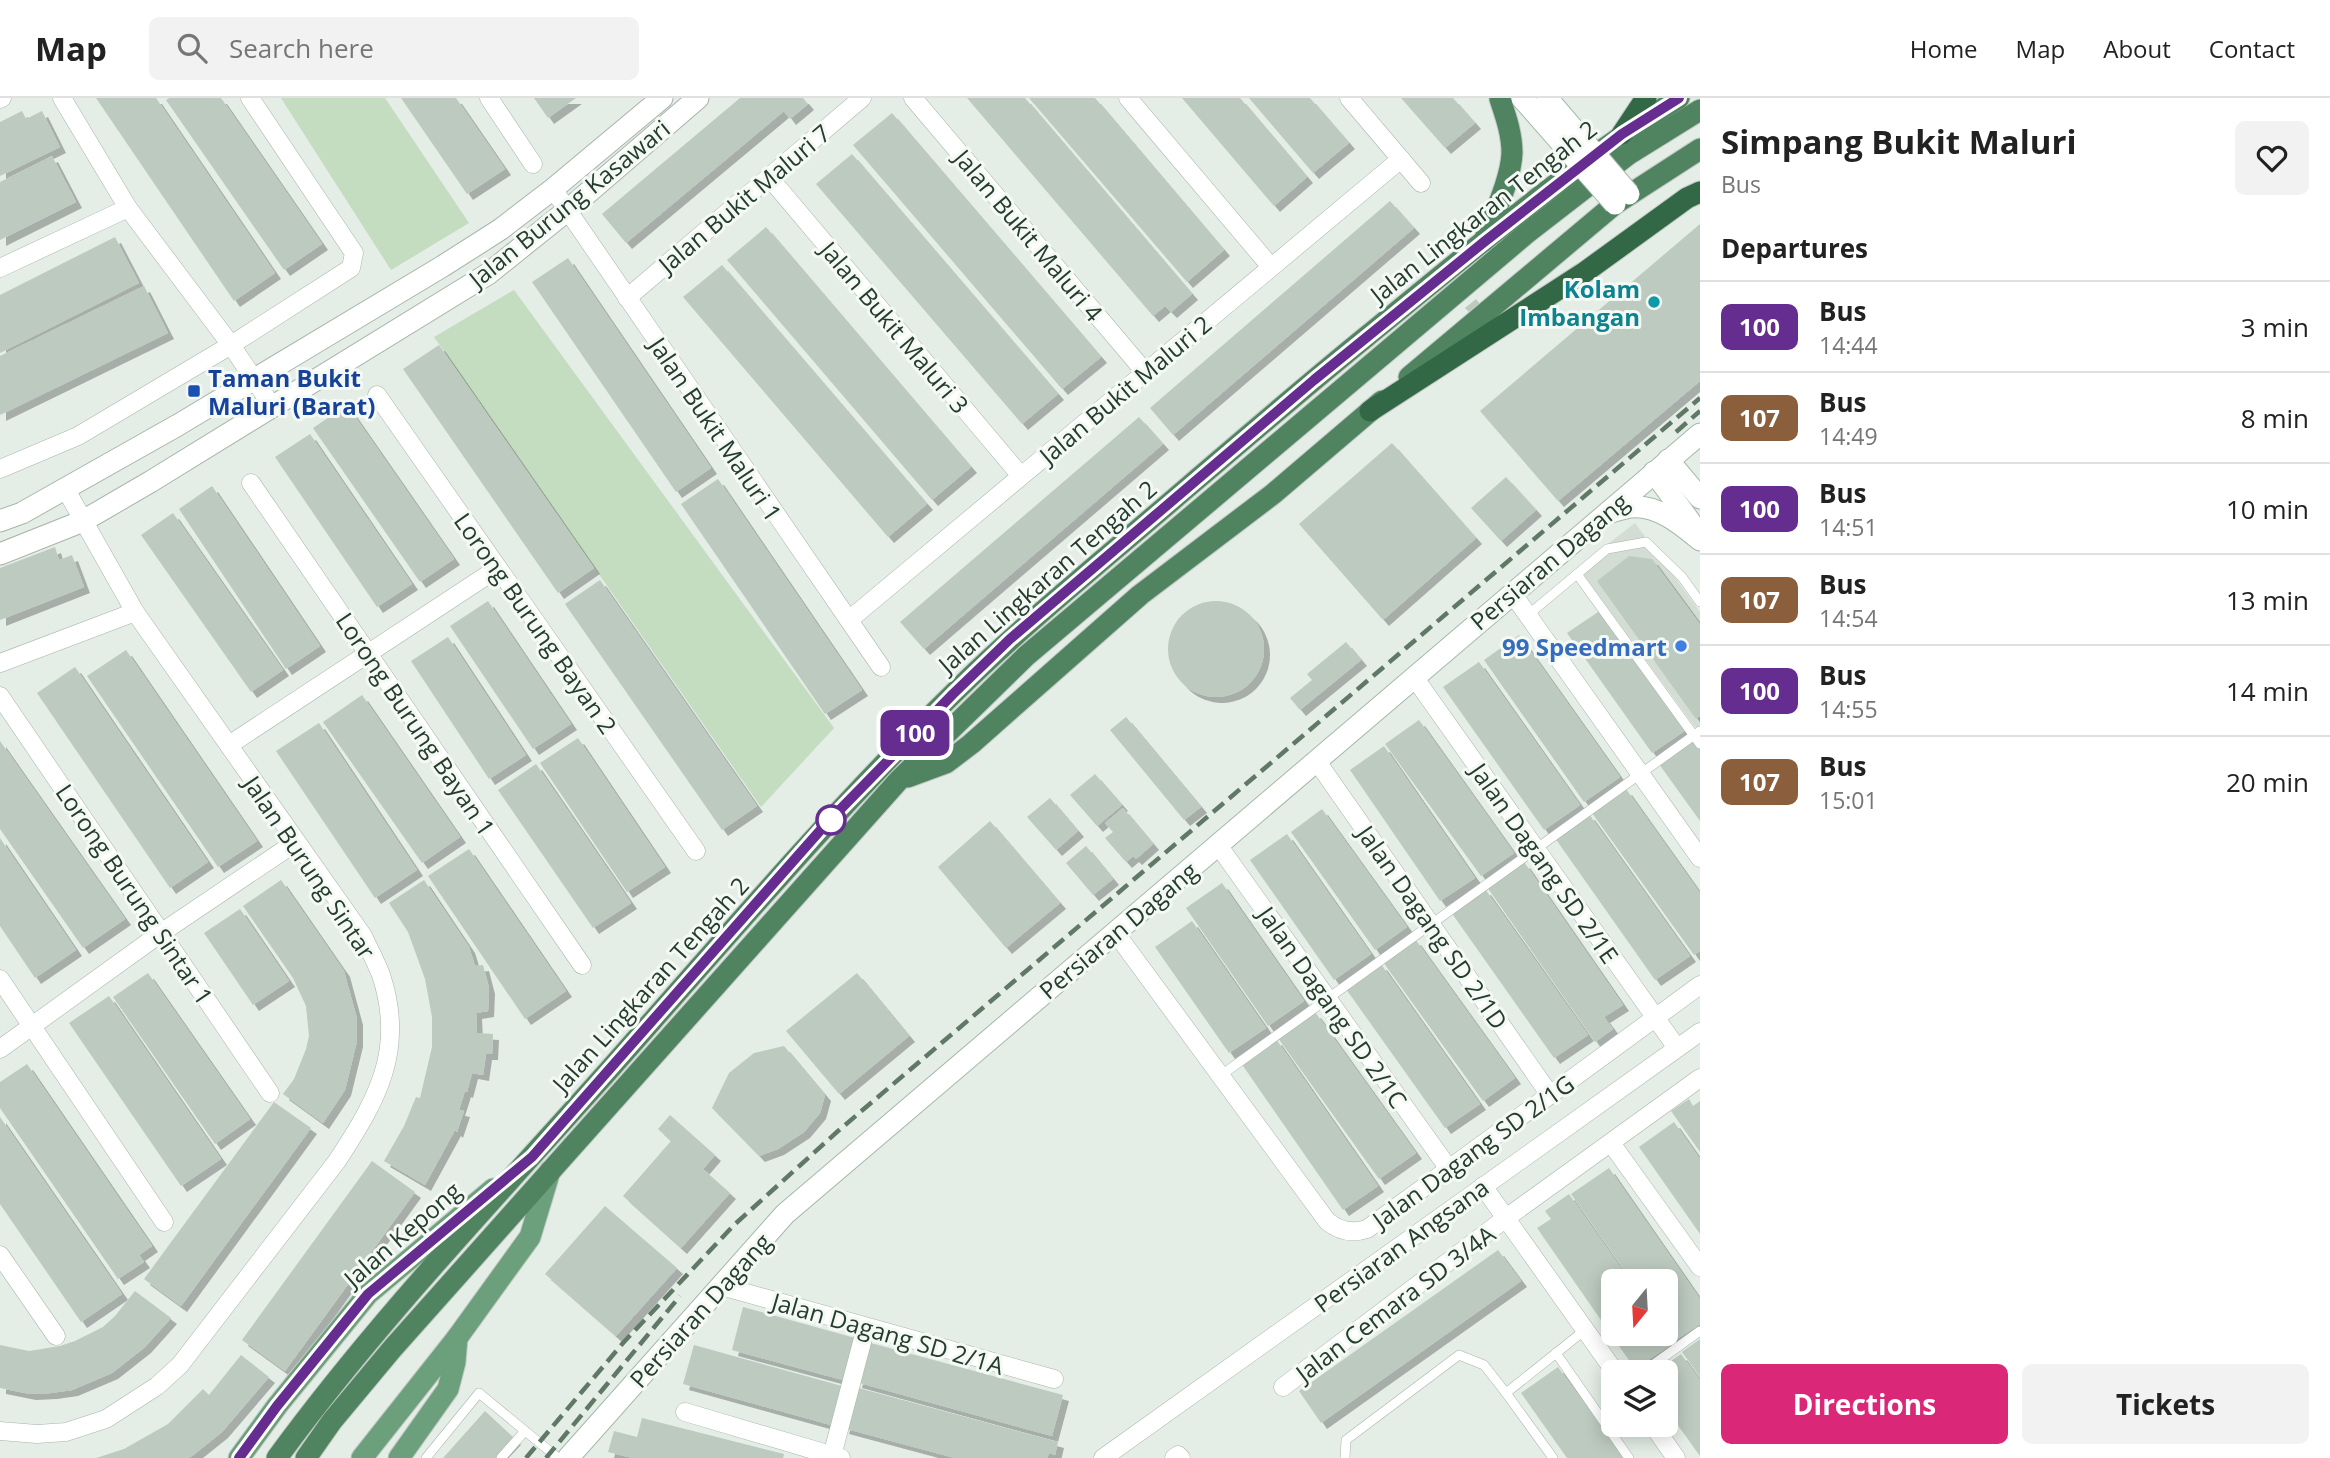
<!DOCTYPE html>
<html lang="en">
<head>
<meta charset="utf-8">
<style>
	:root { --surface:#fff; --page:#f2f2f2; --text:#222; --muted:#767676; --line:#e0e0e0; --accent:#db2777 }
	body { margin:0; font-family:"Open Sans",sans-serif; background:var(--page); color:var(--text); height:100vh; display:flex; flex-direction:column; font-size:26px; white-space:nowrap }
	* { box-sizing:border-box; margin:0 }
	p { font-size:23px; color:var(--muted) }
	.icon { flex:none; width:38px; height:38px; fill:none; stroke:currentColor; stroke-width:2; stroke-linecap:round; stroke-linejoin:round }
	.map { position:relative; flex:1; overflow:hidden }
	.sheet { display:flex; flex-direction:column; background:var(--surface); width:630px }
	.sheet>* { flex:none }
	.badge { padding:0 14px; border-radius:10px; font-size:24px; line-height:46px }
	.needle { width:46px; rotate:198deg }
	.buttons { position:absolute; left:1601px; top:1171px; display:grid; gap:14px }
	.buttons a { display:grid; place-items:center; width:77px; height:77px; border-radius:10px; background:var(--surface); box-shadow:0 4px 18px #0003; font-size:35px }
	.map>.badge { position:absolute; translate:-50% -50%; box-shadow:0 0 0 4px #fff }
	h2 { padding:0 21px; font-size:26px; line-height:63px }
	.round { display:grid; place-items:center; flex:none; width:74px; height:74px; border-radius:10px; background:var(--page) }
	.overview { display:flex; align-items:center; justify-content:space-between; height:119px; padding:0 21px }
	h1 { font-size:33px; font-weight:700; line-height:52px }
	.cta { display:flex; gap:14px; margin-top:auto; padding:14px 21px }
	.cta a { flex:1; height:80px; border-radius:10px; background:var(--accent); color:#fff; font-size:28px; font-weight:700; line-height:80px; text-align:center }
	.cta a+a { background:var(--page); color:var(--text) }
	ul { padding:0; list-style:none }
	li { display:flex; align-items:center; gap:21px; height:91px; padding:0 21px; border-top:2px solid var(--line) }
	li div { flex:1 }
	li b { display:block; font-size:26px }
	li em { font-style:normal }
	li .badge { min-width:77px; font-weight:700; text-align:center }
	header { display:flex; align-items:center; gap:42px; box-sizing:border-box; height:98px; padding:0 35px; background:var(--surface); border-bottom:2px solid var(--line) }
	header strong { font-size:33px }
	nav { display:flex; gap:38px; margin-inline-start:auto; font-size:24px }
	.search { width:490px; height:63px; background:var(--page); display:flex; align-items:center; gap:18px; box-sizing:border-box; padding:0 24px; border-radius:10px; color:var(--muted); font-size:26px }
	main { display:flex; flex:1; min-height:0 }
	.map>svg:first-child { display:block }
	.built { fill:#d3ddd4 }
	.green { fill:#c4dcbf }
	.building { fill:#bdcabf; filter:url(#shadow) }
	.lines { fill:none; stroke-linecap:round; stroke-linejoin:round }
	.service-casing { stroke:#a7b5aa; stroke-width:10 }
	.minor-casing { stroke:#a7b5aa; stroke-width:19 }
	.tertiary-casing { stroke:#a7b5aa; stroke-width:23 }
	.secondary-casing { stroke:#a4b8a8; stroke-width:23 }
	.primary-casing { stroke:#c2c9c4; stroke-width:23 }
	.trunk-casing { stroke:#c2c9c4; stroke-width:23 }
	.motorway-casing { stroke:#c2c9c4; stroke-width:23 }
	.service { stroke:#fff; stroke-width:9 }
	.minor { stroke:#fff; stroke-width:18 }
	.tertiary { stroke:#fff; stroke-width:21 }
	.secondary { stroke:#fff; stroke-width:21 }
	.primary { stroke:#6c9f7c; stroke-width:21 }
	.trunk { stroke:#508461; stroke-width:21 }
	.motorway { stroke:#336846; stroke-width:21 }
	.rail { stroke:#607967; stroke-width:4.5; stroke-dasharray:14 7; stroke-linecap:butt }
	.secondary-bridge-casing { stroke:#a4b8a8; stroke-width:23; stroke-linecap:butt }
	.secondary-bridge { stroke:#fff; stroke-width:21 }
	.line-casing { stroke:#fff; stroke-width:16 }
	.line { stroke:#662d91; stroke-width:10 }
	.culture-dot { fill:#0f9aa8; stroke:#f5f9f5; stroke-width:2.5 }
	.transit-dot { fill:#1a4fb4; stroke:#f5f9f5; stroke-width:2.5 }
	.shop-dot { fill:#3f7fe0; stroke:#f5f9f5; stroke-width:2.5 }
	.stop-dot { fill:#fff; stroke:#662d91; stroke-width:3.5 }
	.labels { text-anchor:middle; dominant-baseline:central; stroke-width:6; stroke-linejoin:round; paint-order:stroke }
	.street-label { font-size:24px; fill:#253d2c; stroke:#f5f9f5 }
	.culture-label { font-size:24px; font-weight:bold; fill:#0d838f; stroke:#f5f9f5; text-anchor:end }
	.transit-label { font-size:24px; font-weight:bold; fill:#164399; stroke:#f5f9f5; text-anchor:start }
	.shop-label { font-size:24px; font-weight:bold; fill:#366cbe; stroke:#f5f9f5; text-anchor:end }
</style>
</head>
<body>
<header>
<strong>Map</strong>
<div class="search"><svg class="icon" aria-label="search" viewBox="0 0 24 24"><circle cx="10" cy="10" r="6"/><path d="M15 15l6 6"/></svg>Search here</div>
<nav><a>Home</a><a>Map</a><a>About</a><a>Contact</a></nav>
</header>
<main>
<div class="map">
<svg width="1700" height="1360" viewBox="0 0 1700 1360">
	<defs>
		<filter id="shadow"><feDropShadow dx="6" dy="6" stdDeviation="0" flood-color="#0004"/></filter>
	</defs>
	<rect width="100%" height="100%" fill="#e4ede6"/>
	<path class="built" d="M1635,425L1700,514V636L1578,469Z"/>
	<g class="green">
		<path d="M281,0H385L469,125L391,172Z"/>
		<path d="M514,192L834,630L761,709L434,239Z"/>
	</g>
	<g class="building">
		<path d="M96,0H156L275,175L234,203Z"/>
		<path d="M169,0H221L322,146L284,172L166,2Z"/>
		<path d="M401,0H456L505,71L467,96Z"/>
		<path d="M534,0H576L548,20Z"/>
		<path d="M740,0H803L808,6L790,21L784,13L626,145L602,116Z"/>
		<path d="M967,0H1025L1192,196L1171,214L1165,208L1153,218Z"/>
		<path d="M1029,0H1095L1224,152L1187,184Z"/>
		<path d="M1182,0H1240L1307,79L1274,108Z"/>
		<path d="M1249,0H1310L1349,45L1313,75Z"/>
		<path d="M1401,0H1453L1475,25L1445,50Z"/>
		<path d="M22,13L26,21L42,13L60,49L0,78V24Z"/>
		<path d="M892,15L1101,259L1062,291L853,47Z"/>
		<path d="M852,56L1058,296L1022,326L816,86Z"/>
		<path d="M52,58L76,104L0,142V84Z"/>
		<path d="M1390,103L1414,130L1173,337L1150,310Z"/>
		<path d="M1700,126V283L1558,403L1480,313Z"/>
		<path d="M766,129L971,369L932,402L727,162Z"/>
		<path d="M115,139L139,185L0,255V197Z"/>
		<path d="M568,160L711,370L676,394L532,184Z"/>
		<path d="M722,167L927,406L888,439L683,199Z"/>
		<path d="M144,188L168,235L0,317V258Z"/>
		<path d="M1476,201L1480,206L1469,214L1465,210Z"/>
		<path d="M439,247L594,470L558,495L403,271Z"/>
		<path d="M347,307L454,461L420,484L313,330Z"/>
		<path d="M1139,319L1163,346L924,551L900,524Z"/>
		<path d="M310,336L412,486L377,509L275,359Z"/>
		<path d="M1392,345L1476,440L1383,522L1299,426Z"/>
		<path d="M1506,379L1536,412L1501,443L1471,410Z"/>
		<path d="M718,381L862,592L825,616L681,406Z"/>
		<path d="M212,388L320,548L286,571L179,411Z"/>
		<path d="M173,415L283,572L251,594L141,437Z"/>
		<path d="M55,449L59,462L72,457L84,489L0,522V470Z"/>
		<path d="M1629,458L1652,461L1700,526V618L1696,621L1597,483Z"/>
		<path d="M600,482L757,708L722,732L565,506Z"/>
		<circle cx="1216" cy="551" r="48"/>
		<path d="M488,503L571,626L533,651L450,528Z"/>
		<path d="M1601,512L1686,632L1652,655L1567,535Z"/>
		<path d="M1519,537L1620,679L1584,704L1484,562Z"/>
		<path d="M448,539L526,657L489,681L411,563Z"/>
		<path d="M1346,544L1361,562L1300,612L1290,600L1312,582L1307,576Z"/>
		<path d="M126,552L257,743L218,769L87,578Z"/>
		<path d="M1479,564L1580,707L1544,732L1443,589Z"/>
		<path d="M75,569L208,764L170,790L37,595Z"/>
		<path d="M362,597L460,739L422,765L323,624Z"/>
		<path d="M1126,619L1201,709L1184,722L1110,632Z"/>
		<path d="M1419,622L1514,755L1481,778L1385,646Z"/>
		<path d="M319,625L417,772L375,800L276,653Z"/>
		<path d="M578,640L665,769L627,794L540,665Z"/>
		<path d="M1693,641L1700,651V723L1659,666Z"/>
		<path d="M0,643L125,821L83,850L0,731Z"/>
		<path d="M1384,648L1475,780L1440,803L1350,672Z"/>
		<path d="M536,666L631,805L593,830L498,692Z"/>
		<path d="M1095,676L1122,707L1097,728L1070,697Z"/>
		<path d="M1626,691L1700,795V853L1694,857L1592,715Z"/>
		<path d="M1050,700L1078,733L1056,752L1027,719Z"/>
		<path d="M1123,710L1153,746L1136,761L1133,758L1126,764L1105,740L1113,734L1105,725Z"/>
		<path d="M1322,711L1407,829L1375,852L1291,734Z"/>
		<path d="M1589,716L1690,858L1655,882L1555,740Z"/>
		<path d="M990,723L1060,805L1006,850L938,769Z"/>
		<path d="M1287,736L1371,856L1334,882L1250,762Z"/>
		<path d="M0,740L76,852L35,880L0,828Z"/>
		<path d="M1086,748L1113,781L1093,797L1066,765Z"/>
		<path d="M469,751L566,893L525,921L428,778Z"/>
		<path d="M1524,764L1623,907L1604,919L1613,931L1595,944L1487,789Z"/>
		<path d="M281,782L344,873L357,921V943L345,992L323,1025L283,996L294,981L306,951L309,938L306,908L293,880L243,808Z"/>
		<path d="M424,782L469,849L475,868L483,867L489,890L488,913L476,915L477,935L493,936L492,956H486L483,977L472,975L467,994L465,993L459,1012L464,1013L457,1034L455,1032L425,1087L384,1063L404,1028L416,999L420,1000L432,949V919L425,881L408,834L389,805Z"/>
		<path d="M1222,785L1304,903L1268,928L1186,810Z"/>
		<path d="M1485,791L1588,937L1554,960L1451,814Z"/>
		<path d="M240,811L289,883L253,907L204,835Z"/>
		<path d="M1192,823L1266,930L1229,955L1155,849Z"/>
		<path d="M1415,841L1515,980L1483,1003L1383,864Z"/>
		<path d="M1381,866L1480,1006L1445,1030L1346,891Z"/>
		<path d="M148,875L250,1021L215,1046L113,899Z"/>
		<path d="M857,875L909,938L839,996L786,933Z"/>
		<path d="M109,898L221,1061L181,1088L69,925Z"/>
		<path d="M1315,914L1416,1055L1379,1081L1278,940Z"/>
		<path d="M1276,941L1378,1088L1343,1112L1241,965Z"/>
		<path d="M784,948L825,997L820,1015L804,1034L778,1051L759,1058L712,1010L729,975L754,955Z"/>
		<path d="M27,966L152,1148L139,1157L144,1164L118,1181L0,1010V984Z"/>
		<path d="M1689,1001L1693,1008L1700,1003V1054L1671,1013Z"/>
		<path d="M274,1004L311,1030L181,1208L144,1181Z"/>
		<path d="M670,1017L715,1057L703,1071L730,1095L681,1150L623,1098L671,1043L658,1031Z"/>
		<path d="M0,1019L122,1196L81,1224L0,1106Z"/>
		<path d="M1674,1024L1700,1061V1136L1639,1049Z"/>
		<path d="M372,1063L415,1094L285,1273L242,1242Z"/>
		<path d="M1609,1070L1700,1201V1226L1674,1243L1666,1232V1183H1632L1571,1096Z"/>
		<path d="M1569,1096L1630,1183H1614V1236H1666L1673,1245L1635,1271L1537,1130L1551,1121L1545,1113Z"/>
		<path d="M605,1108L677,1170L616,1238L545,1176Z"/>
		<path d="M1498,1152L1521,1183L1321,1325L1299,1293Z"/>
		<path d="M135,1193L171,1220L145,1249L112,1275L72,1292L51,1295L30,1296L0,1290V1247L29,1253L60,1248L75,1243L103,1229L115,1218Z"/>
		<path d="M743,1209L855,1240L843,1282L732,1252Z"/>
		<path d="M1700,1241V1279L1682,1254Z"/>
		<path d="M867,1244L1063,1297L1052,1338L856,1284Z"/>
		<path d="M694,1247L842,1288L831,1327L683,1286Z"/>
		<path d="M1681,1256L1700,1282V1358L1666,1311V1274H1655Z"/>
		<path d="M241,1257L269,1279L222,1334L192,1358L188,1360H96L124,1351L168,1326L203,1291L209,1297Z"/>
		<path d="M1558,1269L1624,1360H1567L1521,1295Z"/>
		<path d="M855,1289L1058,1344L1055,1357L1049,1355L1047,1360H955L843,1330Z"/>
		<path d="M485,1313L515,1341L497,1360H443Z"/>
		<path d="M642,1320L784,1356L783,1360H633L608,1354L614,1333L637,1339Z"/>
	</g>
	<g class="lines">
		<defs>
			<g id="service">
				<path d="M1577,476L1700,646"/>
				<path d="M1528,517L1607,451L1646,444L1682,479L1700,504"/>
				<path d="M1220,978L1700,633"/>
				<path d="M1556,1255L1629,1360"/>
				<path d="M1643,1274L1700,1233"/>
				<path d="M426,1360L479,1295L558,1360"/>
				<path d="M501,1360L525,1333"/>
				<path d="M1345,1360L1346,1342L1459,1257L1484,1267L1506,1295"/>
				<path d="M1553,1360L1506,1295L1585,1232"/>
			</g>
			<g id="minor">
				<path d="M62,0L128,110L231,247L272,308"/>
				<path d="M489,0L533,66"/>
				<path d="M913,0L1145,274"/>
				<path d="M1128,0L1271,169"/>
				<path d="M1349,0L1421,85"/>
				<path d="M0,1L2,0"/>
				<path d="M769,79L1021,378"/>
				<path d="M553,91L881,569"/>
				<path d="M0,170L128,110"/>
				<path d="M627,200L862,0"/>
				<path d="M377,297L696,753"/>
				<path d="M0,371L78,338L231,247L351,170L354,155L250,0"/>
				<path d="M251,385L582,867"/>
				<path d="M1512,495L1700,760"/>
				<path d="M849,522L1401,61"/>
				<path d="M0,565L135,514"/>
				<path d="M1414,579L1677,950"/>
				<path d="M0,598L270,995"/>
				<path d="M229,647L498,470"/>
				<path d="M1316,662L1550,997"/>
				<path d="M1218,747L1449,1071"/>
				<path d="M1115,834L1327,1123C1339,1133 1352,1136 1367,1131L1700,887"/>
				<path d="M0,881L164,1124"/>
				<path d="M0,951L161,835L296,744"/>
				<path d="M1611,1045L1700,1169"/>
				<path d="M1483,1088L1615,1274"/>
				<path d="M0,1157L56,1238"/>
				<path d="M721,1188L1054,1281"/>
				<path d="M1283,1289L1506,1120L1700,980"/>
				<path d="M685,1314L841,1360"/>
				<path d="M1652,1326L1676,1360"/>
				<path d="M0,1333L37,1336L66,1334L106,1321L157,1288L180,1267L337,1063C377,1002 406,952 381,877C376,864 369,851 363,838L135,514L65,390"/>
				<path d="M832,1358L866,1229"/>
				<path d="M1103,1360L1700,934"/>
				<path d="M1174,1360L1178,1357L1181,1360"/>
			</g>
			<g id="tertiary">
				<path d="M0,423L22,415L178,327L443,168L501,131L553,91L662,0"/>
				<path d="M0,456L83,423L150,384L488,176L569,111L698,0"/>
			</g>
			<g id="secondary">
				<path d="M1668,362L1700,400"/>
				<path d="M1654,374L1694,429"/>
				<path d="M1608,415C1615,413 1623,410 1630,409C1657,406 1681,426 1700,442"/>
				<path d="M568,1360L785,1116L1700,336"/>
			</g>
			<g id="primary">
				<path d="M239,1360L277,1308L368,1196L493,1091"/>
				<path d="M362,1360L457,1240L530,1139L550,1073"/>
				<path d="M399,1360L448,1291L455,1264L457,1240"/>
			</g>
			<g id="trunk">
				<path d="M1484,143C1493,118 1511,82 1512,55C1512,36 1506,19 1500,1"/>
				<path d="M1409,279L1615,106L1700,51"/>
				<path d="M908,679L946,665L971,646L1140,497L1273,396L1382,303"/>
				<path d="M277,1360C378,1222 497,1098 610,971C723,843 834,712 956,593C1015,535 1078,483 1140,430C1215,366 1290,301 1366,239C1468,156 1568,70 1679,0"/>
				<path d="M306,1360L332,1323L392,1251L899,682L1026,558L1527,135L1629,56L1700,12"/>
			</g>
			<g id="motorway">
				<path d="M1622,36L1646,0"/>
				<path d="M1370,313L1585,174L1687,100L1700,94"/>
			</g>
		</defs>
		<use href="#service" class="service-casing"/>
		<use href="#minor" class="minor-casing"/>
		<use href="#tertiary" class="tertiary-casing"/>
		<use href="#secondary" class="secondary-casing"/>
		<use href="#primary" class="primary-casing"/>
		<use href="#trunk" class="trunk-casing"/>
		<use href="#motorway" class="motorway-casing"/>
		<use href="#service" class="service"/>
		<use href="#minor" class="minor"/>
		<use href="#tertiary" class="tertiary"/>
		<use href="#secondary" class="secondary"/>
		<use href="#primary" class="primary"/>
		<use href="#trunk" class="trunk"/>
		<use href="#motorway" class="motorway"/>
		<g class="rail">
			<path d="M1676,334L1700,313"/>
			<path d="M526,1360L623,1245L734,1127L838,1033L1700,300"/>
			<path d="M546,1360L680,1198"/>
		</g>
		<defs>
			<g id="secondary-bridge">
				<path d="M1522,0L1615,106"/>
				<path d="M1547,0L1629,96"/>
			</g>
		</defs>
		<use href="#secondary-bridge" class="secondary-bridge-casing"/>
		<use href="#secondary-bridge" class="secondary-bridge"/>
	</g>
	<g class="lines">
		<defs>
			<path id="line" d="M239,1360L277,1308L368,1196L532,1059L825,727L953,596L1010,541L1314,282L1484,144L1622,36L1679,0"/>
		</defs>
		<use href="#line" class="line-casing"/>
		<use href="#line" class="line"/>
	</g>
	<circle class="culture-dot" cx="1654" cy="204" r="7"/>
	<rect class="transit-dot" x="187" y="286" width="14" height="14" rx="3.5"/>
	<circle class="shop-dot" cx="1681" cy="548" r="7"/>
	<circle class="stop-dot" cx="831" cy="722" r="14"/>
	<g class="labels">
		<g class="street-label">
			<text transform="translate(744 100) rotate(-40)">Jalan Bukit Maluri 7</text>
			<text transform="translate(569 105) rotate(-39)">Jalan Burung Kasawari</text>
			<text transform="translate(1483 113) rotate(-38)">Jalan Lingkaran Tengah 2</text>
			<text transform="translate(1029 137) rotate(50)">Jalan Bukit Maluri 4</text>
			<text transform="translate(895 229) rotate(50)">Jalan Bukit Maluri 3</text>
			<text transform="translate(1125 291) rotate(-40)">Jalan Bukit Maluri 2</text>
			<text transform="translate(716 331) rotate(56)">Jalan Bukit Maluri 1</text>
			<text transform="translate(1549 463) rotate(-40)">Persiaran Dagang</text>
			<text transform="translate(1047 478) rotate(-41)">Jalan Lingkaran Tengah 2</text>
			<text transform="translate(536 525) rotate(55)">Lorong Burung Bayan 2</text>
			<text transform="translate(416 626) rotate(56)">Lorong Burung Bayan 1</text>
			<text transform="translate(1545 765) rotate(55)">Jalan Dagang SD 2/1E</text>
			<text transform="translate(310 769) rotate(56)">Jalan Burung Sintar</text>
			<text transform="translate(135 796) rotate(56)">Lorong Burung Sintar 1</text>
			<text transform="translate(1433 829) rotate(55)">Jalan Dagang SD 2/1D</text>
			<text transform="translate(1118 832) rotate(-40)">Persiaran Dagang</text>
			<text transform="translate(650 886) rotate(-48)">Jalan Lingkaran Tengah 2</text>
			<text transform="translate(1333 909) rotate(55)">Jalan Dagang SD 2/1C</text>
			<text transform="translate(1473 1053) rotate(-36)">Jalan Dagang SD 2/1G</text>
			<text transform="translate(402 1136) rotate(-41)">Jalan Kepong</text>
			<text transform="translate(1401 1147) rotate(-36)">Persiaran Angsana</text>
			<text transform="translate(1395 1205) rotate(-37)">Jalan Cemara SD 3/4A</text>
			<text transform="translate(700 1212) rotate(-48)">Persiaran Dagang</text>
			<text transform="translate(888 1235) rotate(16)">Jalan Dagang SD 2/1A</text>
		</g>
		<g class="culture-label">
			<text x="1640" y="190">Kolam<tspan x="1640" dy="28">Imbangan</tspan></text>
		</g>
		<g class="transit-label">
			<text x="208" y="279">Taman Bukit<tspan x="208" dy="28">Maluri (Barat)</tspan></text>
		</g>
		<g class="shop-label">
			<text x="1667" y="548">99 Speedmart</text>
		</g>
	</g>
</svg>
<div class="buttons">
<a><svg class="needle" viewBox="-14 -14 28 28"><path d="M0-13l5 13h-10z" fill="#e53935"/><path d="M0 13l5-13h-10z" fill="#767676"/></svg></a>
<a><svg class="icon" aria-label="layers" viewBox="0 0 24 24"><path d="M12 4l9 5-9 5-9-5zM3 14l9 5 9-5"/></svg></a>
</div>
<b class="badge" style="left:915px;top:635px;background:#662d91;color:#fff">100</b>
</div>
<section class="sheet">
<div class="overview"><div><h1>Simpang Bukit Maluri</h1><p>Bus</p></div><a class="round"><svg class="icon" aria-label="heart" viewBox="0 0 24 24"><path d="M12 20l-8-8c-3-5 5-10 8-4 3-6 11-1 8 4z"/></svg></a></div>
<h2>Departures</h2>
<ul>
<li><span class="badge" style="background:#662d91;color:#fff">100</span><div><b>Bus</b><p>14:44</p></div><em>3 min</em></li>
<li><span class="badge" style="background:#8b5e3c;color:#fff">107</span><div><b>Bus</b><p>14:49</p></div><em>8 min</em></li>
<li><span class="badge" style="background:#662d91;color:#fff">100</span><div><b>Bus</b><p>14:51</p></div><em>10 min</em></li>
<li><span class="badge" style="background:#8b5e3c;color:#fff">107</span><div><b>Bus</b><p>14:54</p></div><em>13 min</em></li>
<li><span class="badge" style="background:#662d91;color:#fff">100</span><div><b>Bus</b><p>14:55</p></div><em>14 min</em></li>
<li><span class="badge" style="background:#8b5e3c;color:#fff">107</span><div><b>Bus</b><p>15:01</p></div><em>20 min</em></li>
</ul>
<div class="cta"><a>Directions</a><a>Tickets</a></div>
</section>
</main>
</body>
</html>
